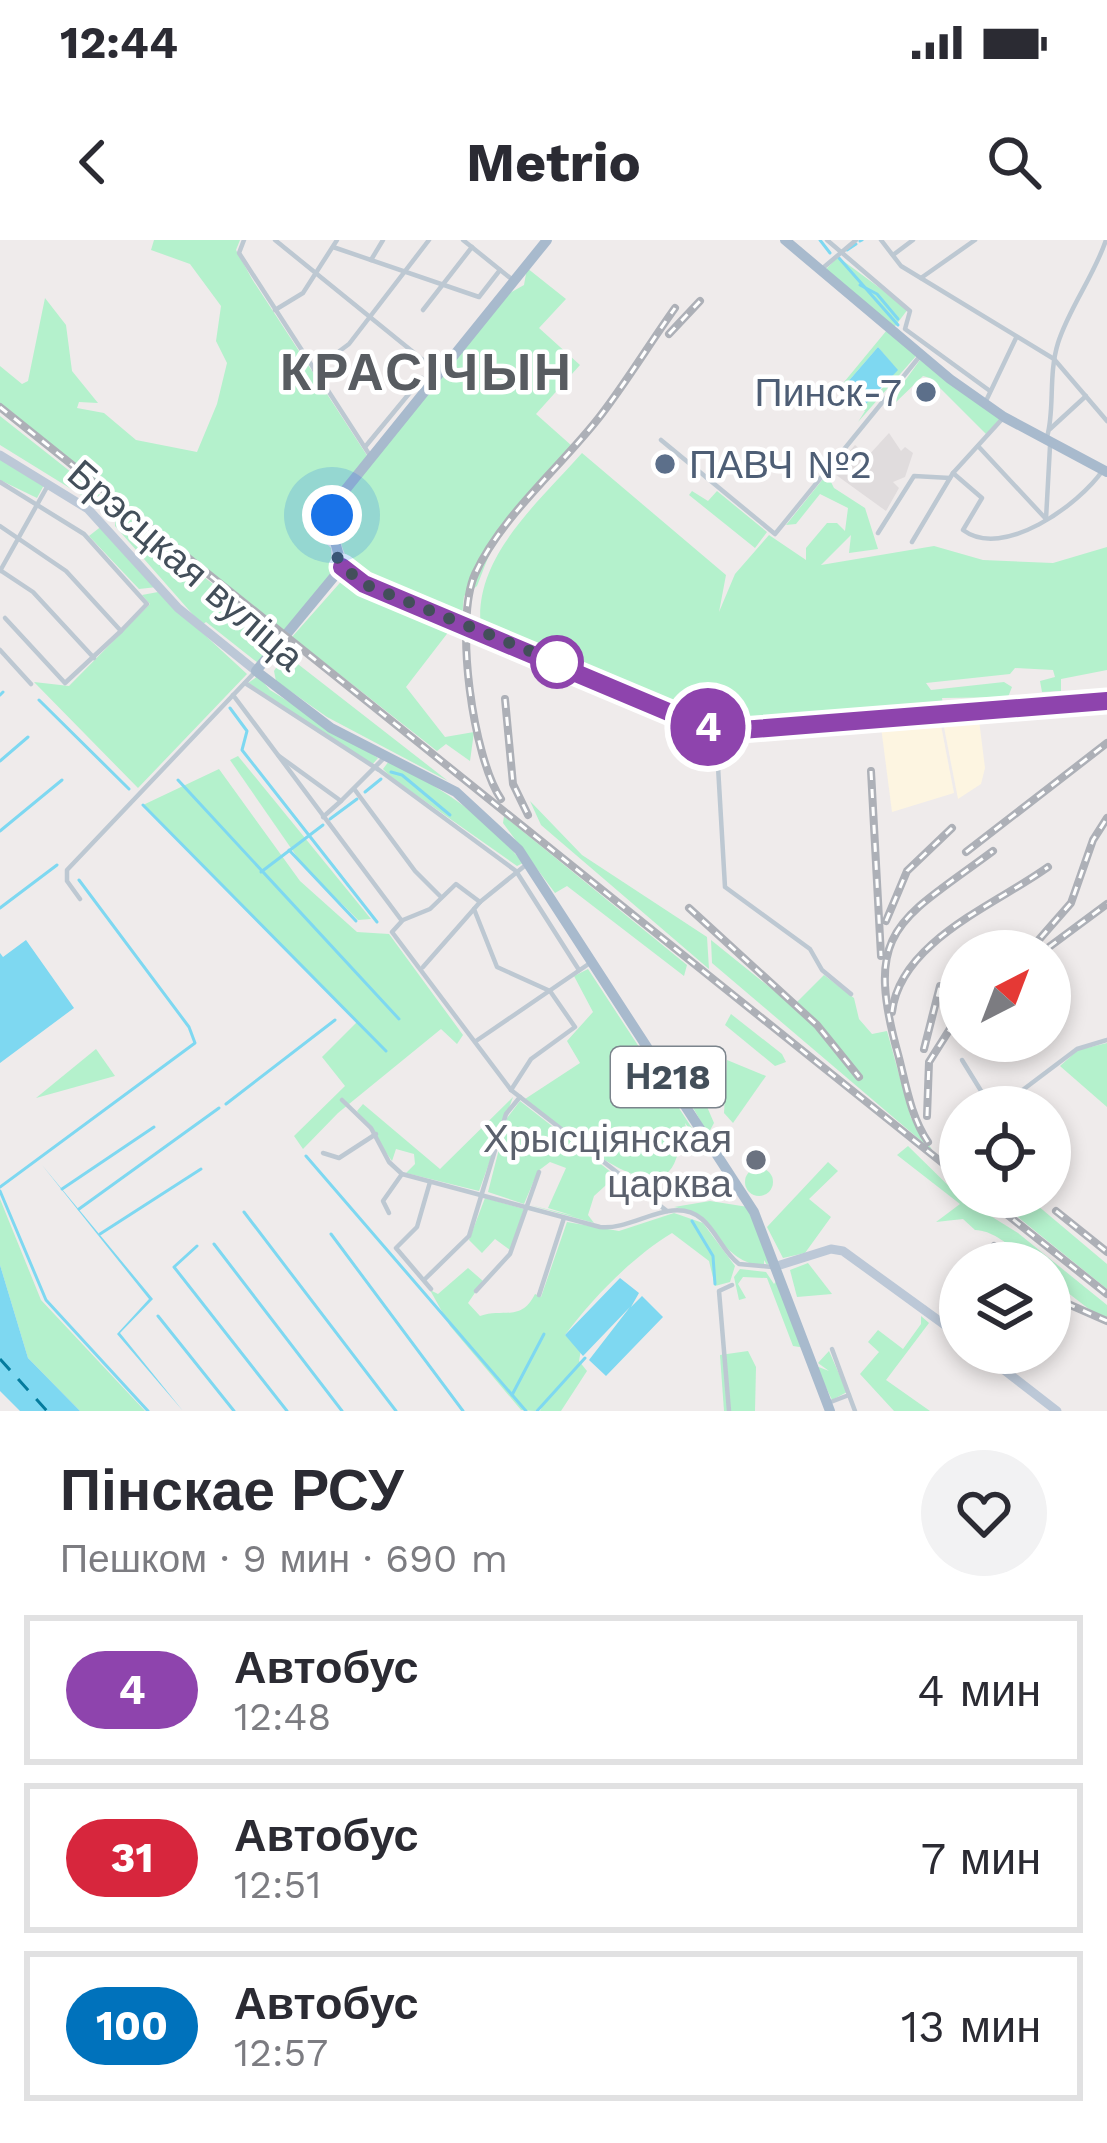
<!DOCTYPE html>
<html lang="ru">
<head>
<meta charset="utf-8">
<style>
	:root { --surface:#fff; --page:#f2f2f3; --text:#2b2b33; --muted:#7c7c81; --line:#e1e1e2 }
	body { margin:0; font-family:"Work Sans",sans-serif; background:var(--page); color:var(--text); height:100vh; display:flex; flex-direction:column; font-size:45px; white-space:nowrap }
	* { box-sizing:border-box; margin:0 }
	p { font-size:39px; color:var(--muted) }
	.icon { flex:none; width:66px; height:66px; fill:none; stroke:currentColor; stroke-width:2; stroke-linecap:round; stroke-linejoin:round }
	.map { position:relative; height:1171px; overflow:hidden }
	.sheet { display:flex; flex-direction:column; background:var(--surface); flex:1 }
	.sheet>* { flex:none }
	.badge { padding:0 24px; border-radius:39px; font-size:42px; line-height:78px }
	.needle { width:78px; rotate:42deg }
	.buttons { position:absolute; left:939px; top:690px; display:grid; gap:24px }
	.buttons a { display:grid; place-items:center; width:132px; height:132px; border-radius:50%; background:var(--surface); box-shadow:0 6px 18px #0003; font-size:60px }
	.you { position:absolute; width:60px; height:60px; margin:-30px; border:9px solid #fff; border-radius:50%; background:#1a73e8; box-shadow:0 0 0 18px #1a73e833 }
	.map>.badge { position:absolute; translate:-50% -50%; box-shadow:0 0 0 6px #fff }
	.round { display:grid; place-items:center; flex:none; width:126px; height:126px; border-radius:63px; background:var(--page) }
	.headline { display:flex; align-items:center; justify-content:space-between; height:204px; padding:0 60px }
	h1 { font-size:57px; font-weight:700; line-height:90px }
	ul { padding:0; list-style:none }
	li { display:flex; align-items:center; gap:36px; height:150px; margin:0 24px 18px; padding:0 36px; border:6px solid var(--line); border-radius:0px }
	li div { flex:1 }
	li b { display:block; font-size:45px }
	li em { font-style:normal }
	li .badge { min-width:132px; font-weight:700; text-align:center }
	.status { display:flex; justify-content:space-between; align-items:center; height:84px; padding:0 60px; background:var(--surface); direction:ltr }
	.status svg { height:33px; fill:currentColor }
	header { display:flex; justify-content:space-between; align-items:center; height:156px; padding:0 60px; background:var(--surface); font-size:54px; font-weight:700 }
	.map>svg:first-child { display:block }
	.commercial { fill:#fdf5e1 }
	.education { fill:#e0dcdd }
	.green { fill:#b4f1cc; fill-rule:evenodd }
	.water { fill:#7ed8f1 }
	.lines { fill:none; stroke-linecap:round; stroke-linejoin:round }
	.stream { stroke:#7ed8f1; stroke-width:3 }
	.ferry { stroke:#047b9d; stroke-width:3; stroke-dasharray:15 12; stroke-linecap:butt }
	.street { stroke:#bdc8d2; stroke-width:4.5 }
	.secondary { stroke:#bcc8d7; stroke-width:9 }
	.primary { stroke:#a8bacd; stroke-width:10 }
	.rail-casing { stroke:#adb0b7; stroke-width:8 }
	.rail { stroke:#fff; stroke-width:3; stroke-dasharray:9; stroke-linecap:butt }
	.line-casing { stroke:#fff; stroke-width:27 }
	.line { stroke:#8e44ad; stroke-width:18 }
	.walk { stroke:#434f5a; stroke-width:12; stroke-dasharray:0 21.6 }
	.service-dot { fill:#5c6f8a; stroke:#fff; stroke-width:4.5 }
	.stop-dot { fill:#fff; stroke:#8e44ad; stroke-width:6 }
	.worship-dot { fill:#6b7280; stroke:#fff; stroke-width:4.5 }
	.labels { text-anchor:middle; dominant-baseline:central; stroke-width:9; stroke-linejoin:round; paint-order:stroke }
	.shield { fill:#fff; stroke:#7b848c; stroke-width:3 }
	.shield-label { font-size:36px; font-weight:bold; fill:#434f5a }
	.service-label { font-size:39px; fill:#4e5e75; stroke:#fff; text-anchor:end }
	.street-label { font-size:39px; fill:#434f5a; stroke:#fff }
	.worship-label { font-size:39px; fill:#5b616d; stroke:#fff; text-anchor:end }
	.district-label { font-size:51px; font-weight:bold; letter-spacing:3px; fill:#585c61; stroke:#fff }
</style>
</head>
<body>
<div class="status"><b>12:44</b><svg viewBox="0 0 49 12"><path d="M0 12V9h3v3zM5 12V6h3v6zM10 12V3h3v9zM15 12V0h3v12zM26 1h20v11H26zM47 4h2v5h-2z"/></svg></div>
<header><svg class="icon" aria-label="back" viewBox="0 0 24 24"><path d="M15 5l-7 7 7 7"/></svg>Metrio<svg class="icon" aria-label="search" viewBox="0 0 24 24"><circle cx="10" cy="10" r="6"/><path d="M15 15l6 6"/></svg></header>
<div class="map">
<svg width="1107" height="1171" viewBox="0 0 1107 1171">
	<rect width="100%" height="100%" fill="#efebeb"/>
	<g class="commercial">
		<path d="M974,476L979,480L985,528L981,544L958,559L942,477Z"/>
		<path d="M880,479L940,480L954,553L892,572Z"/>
	</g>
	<path class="education" d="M889,193L901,211L905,207L913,213L905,237L893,242L899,248L886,271L832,232L855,205L868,216Z"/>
	<g class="green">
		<path d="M154,0H240L236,10L252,39L368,217L340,250L326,296L320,298L331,308L332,333L284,390L0,164V126L22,144L28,141L45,58L66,85L72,131L98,163L79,162L77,168L104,173L136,200L197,212L217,164L227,123L216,101L221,66L190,24L151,10Z"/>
		<path d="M838,17L908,69L893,89L825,30Z"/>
		<path d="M527,28L566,59L539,88L580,125L536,174L572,206L485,308L489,315L477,346L464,356L462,377C395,362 312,334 348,251L506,55L524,45Z"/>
		<path d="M887,90L916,116L858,182L865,171L840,147ZM878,107L897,130L872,161L846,144Z"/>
		<path d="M920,120L1001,178L986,194L930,138L923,136L895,163L891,160Z"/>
		<path d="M0,176L280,397L258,423L206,382L202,385L115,286V276L0,205Z"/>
		<path d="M582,213L726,335L719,372L735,334L769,295L806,320V308L827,283H837L845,291L848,268L820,254L796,284L786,285L827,234L834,248L865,268L878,309L849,313L851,295L821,325L934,306L983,320L1053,323L1107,307V430L1061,439V451L1042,452L1040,441L1055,437L1053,430L1015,428L1010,434L926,443L931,450L1004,442L1012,447L1008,457L942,458L944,471L718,490L559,415L481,389C472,318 538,263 582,213Z"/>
		<path d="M0,218L44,245L37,258L0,240Z"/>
		<path d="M692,251L708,261L717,251L767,292L755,308L689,255Z"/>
		<path d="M103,285L157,347L139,349L89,296Z"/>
		<path d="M346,336L368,351L453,386L406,447L445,497L474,492L470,521L446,504L437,511L292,397Z"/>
		<path d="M158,352L247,434L138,548L34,442L69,446L150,364L142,355Z"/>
		<path d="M285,414L448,541L327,477L276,441L274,431Z"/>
		<path d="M258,436L270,450L378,518L372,525L248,443Z"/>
		<path d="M238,516L371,679L358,680L302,624L230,520Z"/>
		<path d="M389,521C443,549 484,575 523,623L517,626L392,538L383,529Z"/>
		<path d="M219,529L300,641L357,692L389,694L463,795L457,804L441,789L338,873L303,909L294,896L345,846L322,817L357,782L143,565Z"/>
		<path d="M530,561L582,615L707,697L709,729L541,585Z"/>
		<path d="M504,576L687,725L684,736L567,646L555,653L503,583Z"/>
		<path d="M711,700L793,766L824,735L854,758L859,779L872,794L887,791L911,878L933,911L712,723Z"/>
		<path d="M588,729L707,911L685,883C689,897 681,905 676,919C656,979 556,881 525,859L580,823L567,801L593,772L574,736Z"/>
		<path d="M731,774L782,814L786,822L775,826L725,785Z"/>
		<path d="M1107,803V867L1060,826L1078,810Z"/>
		<path d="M96,809L115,836L36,858Z"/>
		<path d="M681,814L703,824L696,841L714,883L708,894L667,822Z"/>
		<path d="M727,820L766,836L733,883L724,873Z"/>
		<path d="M513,857L479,951L406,933L415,924L414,914L396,909L392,921L357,871L363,864L440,929Z"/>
		<path d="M520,861L616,936L594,956L588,975L594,983L530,965L574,976L548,968L566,928L550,922L538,931L524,964L488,952L507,878Z"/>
		<path d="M908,906L960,957L1018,993L1107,1065V1083L1050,1039V1023C1018,1023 1004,991 975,990L963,979L936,982L960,964L897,915Z"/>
		<path d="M828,922L838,931L809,959L831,977L805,1013L783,1018L767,987Z"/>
		<circle cx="759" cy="942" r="14"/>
		<path d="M993,957H1002L1021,972L1031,960L1107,1024V1049Z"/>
		<path d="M485,958L524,969L510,1010L495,999L482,1013L469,1000Z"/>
		<path d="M0,959L41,1060L145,1171H80L28,1118L0,1025Z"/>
		<path d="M710,961L748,967L771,1021L767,1025L764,1020V1026C721,1023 714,975 674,967Z"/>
		<path d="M674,973L703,983L735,1026L730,1042L715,1046L709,1021L672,993C634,1016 595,1055 565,1095L581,1110L579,1121L587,1131L561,1171H540L545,1161L535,1171L521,1170L450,1086L430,1050L438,1054L468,1028L483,1041L468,1063L480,1076C504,1068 521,1082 535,1054L541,1057L567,982L619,991Z"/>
		<path d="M808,1023L832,1054L797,1057L790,1030Z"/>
		<path d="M740,1029L766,1032L774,1044L777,1040L806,1108L793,1106L767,1038L743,1037L738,1044L746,1058L739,1060L734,1037Z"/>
		<path d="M921,1076L929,1083L886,1140L930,1171H894L860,1134L879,1112L868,1102L878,1090L903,1109L921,1084Z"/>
		<path d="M748,1111L756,1127L755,1171H724L720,1115Z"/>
		<path d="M829,1111L847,1152L832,1160L816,1126L829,1131L818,1123Z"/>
	</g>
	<g class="water">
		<path d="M878,107L898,130L865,165L846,144Z"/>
		<path d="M26,700L74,768L0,823V713L3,717Z"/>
		<path d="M42,925L153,1059L120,1093L183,1171L117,1094L149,1059Z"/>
		<path d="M0,1025L28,1118L80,1171H20L0,1151Z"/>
		<path d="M620,1038L639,1053L631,1067L642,1056L663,1077L606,1136L589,1120L630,1067L583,1116L565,1095Z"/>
	</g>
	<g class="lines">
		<g class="stream">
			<path d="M820,0L830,13"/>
			<path d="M860,1L862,0"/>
			<path d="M847,10L856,4"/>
			<path d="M839,18L898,85"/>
			<path d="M860,45L877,54L898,79"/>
			<path d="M0,455L3,452"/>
			<path d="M39,460L129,549"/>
			<path d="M230,468L247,491L242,510L377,682"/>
			<path d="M0,521L28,497"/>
			<path d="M391,532L402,535L450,575"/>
			<path d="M178,540L399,779"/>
			<path d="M365,552L381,539"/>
			<path d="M143,565L386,811"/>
			<path d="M330,579L357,559"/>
			<path d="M0,591L62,540"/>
			<path d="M289,610L356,681"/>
			<path d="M261,632L323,585"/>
			<path d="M0,668L57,625"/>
			<path d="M226,864L335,780"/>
			<path d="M306,916L526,1171"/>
			<path d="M0,947L195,803L189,787L79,640"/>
			<path d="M62,949L154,887"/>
			<path d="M0,951L46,1060L148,1171"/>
			<path d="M79,969L219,868"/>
			<path d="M244,972L396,1171"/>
			<path d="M692,981L713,1016L715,1044"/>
			<path d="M100,994L201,929"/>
			<path d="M331,994L463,1171"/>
			<path d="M214,1004L342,1171"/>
			<path d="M197,1006L174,1027L287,1171"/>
			<path d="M158,1076L234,1171"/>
			<path d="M512,1155L544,1094"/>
			<path d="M537,1171L585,1118"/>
		</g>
		<path class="ferry" d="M0,1119L47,1171"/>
		<g class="street">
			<path d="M244,0L239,13L371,217"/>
			<path d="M275,0L439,133"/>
			<path d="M463,0L514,41"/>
			<path d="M827,0L910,71L905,89L990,151"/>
			<path d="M881,0L901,26L1054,119L1107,181"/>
			<path d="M333,7L479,57L500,30"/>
			<path d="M893,15L913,0"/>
			<path d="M371,20L383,0"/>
			<path d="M824,27L856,0"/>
			<path d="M921,38L975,0"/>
			<path d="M275,70L303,53L337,0"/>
			<path d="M423,70L472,7"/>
			<path d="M314,130L349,104L429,0"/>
			<path d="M985,163L1016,98"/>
			<path d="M1050,189L1086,156"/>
			<path d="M1047,197C1055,170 1048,135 1058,103C1069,68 1094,36 1106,0"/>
			<path d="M661,200L775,294L920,116"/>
			<path d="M978,206L1046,279"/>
			<path d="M365,207L422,138"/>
			<path d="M953,233L982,258L963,290C1003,320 1079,265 1103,230"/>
			<path d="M0,242L84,294L147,364L121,391L66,331L0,286"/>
			<path d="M1046,279L1050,206"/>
			<path d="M878,293L914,236L950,238"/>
			<path d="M912,302L953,233L1004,177"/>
			<path d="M0,330L33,352L94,418"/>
			<path d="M0,331L47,247"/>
			<path d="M5,378L65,443L121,391"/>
			<path d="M0,410L31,444"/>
			<path d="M245,443L379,530L516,631L579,730"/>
			<path d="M233,455L402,681L392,692L511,850L667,971"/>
			<path d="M716,492L725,647L810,709L822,730L851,754"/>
			<path d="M279,516L341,561L385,517"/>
			<path d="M355,550L415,631L440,656"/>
			<path d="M323,577L341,561"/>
			<path d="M80,659L67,641V630L256,431"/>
			<path d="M480,662L474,669L497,727L550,751L575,787L531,819L511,850"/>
			<path d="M480,662L527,624"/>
			<path d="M403,680L430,669L456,644L480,662"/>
			<path d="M423,727L474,669"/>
			<path d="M476,801L590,723"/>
			<path d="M962,820L991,867"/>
			<path d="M342,860L371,888L389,922L402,934L600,987C633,991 672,954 702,979C717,992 723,1012 739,1024L772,1027"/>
			<path d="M1000,867L1077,809L1107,800"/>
			<path d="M323,913L339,918L376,894"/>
			<path d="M1050,921V922"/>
			<path d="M430,942L417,987L396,1008L431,1049"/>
			<path d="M389,973L383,961L402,934"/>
			<path d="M424,1040L469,996L506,874L520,857"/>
			<path d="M476,1051L510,1014L539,932"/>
			<path d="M539,1055L564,978"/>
			<path d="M849,1155L855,1171"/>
			<path d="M828,1163L849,1155L832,1109"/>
			<path d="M729,1171L719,1051L732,1045"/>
		</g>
		<g class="secondary">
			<path d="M0,215L88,269L178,368L256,431"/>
			<path d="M342,327L364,344L716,492L1107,462"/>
			<path d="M777,1026L831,1009L843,1011L960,1096"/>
			<path d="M982,1113L1057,1171"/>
		</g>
		<g class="primary">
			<path d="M547,0L342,254L331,287L342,327L256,431L331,488L456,552L519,610L754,972L830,1171"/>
			<path d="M785,0L950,139L1004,177L1107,232"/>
		</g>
		<defs>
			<g id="rail">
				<path d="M669,94L700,61"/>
				<path d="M0,167L960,937"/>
				<path d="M505,459L513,544L528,575"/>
				<path d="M871,531L881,716"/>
				<path d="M501,559C473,518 454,381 475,334C502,275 561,227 601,175C627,141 650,103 675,68"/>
				<path d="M966,612L1107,503"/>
				<path d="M689,668L817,785L859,837"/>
				<path d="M886,681L907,631L952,588"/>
				<path d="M1049,707L1107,664"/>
				<path d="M1029,711L1071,663L1093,600L1107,578"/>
				<path d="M892,772C900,701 997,664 1048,627"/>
				<path d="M924,809L940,746"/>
				<path d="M927,876L929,822L960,773"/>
				<path d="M928,902C910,875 906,844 898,814C863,688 899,681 993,611"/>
				<path d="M985,957L1107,1054"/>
				<path d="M1056,971L1107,1012"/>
				<path d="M994,1006L1014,1023"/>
				<path d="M1050,1056L1107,1081"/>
			</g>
		</defs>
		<use href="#rail" class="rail-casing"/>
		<use href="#rail" class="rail"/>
	</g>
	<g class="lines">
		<defs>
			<path id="line" d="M342,327L364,344L716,492L1107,461"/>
		</defs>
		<use href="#line" class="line-casing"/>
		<use href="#line" class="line"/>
		<path class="walk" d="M332,275L337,317L359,342L557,422"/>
	</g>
	<g class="service-dot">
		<circle cx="926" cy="152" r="12"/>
		<circle cx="665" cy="224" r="12"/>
	</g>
	<circle class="stop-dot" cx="557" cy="422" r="24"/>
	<circle class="worship-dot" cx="756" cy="920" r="12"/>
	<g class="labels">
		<rect class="shield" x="611" y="807" width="114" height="60" rx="9"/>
		<g class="shield-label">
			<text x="668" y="837">Н218</text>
		</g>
		<g class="service-label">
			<text x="902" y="152">Пинск-7</text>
			<text x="689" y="224" text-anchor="start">ПАВЧ №2</text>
		</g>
		<g class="street-label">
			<text transform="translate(186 325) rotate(41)">Брэсцкая вуліца</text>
		</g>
		<g class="worship-label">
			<text x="732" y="898">Хрысціянская<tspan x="732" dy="45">царква</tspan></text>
		</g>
		<g class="district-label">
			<text x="427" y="132">КРАСІЧЫН</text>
		</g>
	</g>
</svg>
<div class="buttons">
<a><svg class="needle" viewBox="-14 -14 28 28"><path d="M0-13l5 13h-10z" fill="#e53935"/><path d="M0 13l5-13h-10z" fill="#7c7c81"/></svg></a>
<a><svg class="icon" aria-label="locate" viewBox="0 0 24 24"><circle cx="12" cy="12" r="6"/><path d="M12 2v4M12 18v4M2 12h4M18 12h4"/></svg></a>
<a><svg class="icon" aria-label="layers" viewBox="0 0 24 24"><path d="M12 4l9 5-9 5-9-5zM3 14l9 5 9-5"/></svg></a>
</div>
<div class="you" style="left:332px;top:275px"></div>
<b class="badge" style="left:708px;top:487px;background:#8e44ad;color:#fff">4</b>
</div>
<section class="sheet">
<div class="headline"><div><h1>Пінскае РСУ</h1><p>Пешком · 9 мин · 690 m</p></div><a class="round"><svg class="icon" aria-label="heart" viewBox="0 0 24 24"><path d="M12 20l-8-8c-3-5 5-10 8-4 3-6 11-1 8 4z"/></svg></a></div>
<ul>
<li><span class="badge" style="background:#8e44ad;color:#fff">4</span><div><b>Автобус</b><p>12:48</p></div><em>4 мин</em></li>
<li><span class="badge" style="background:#d7263d;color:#fff">31</span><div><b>Автобус</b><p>12:51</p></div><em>7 мин</em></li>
<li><span class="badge" style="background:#0072bc;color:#fff">100</span><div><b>Автобус</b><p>12:57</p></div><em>13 мин</em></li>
</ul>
</section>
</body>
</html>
